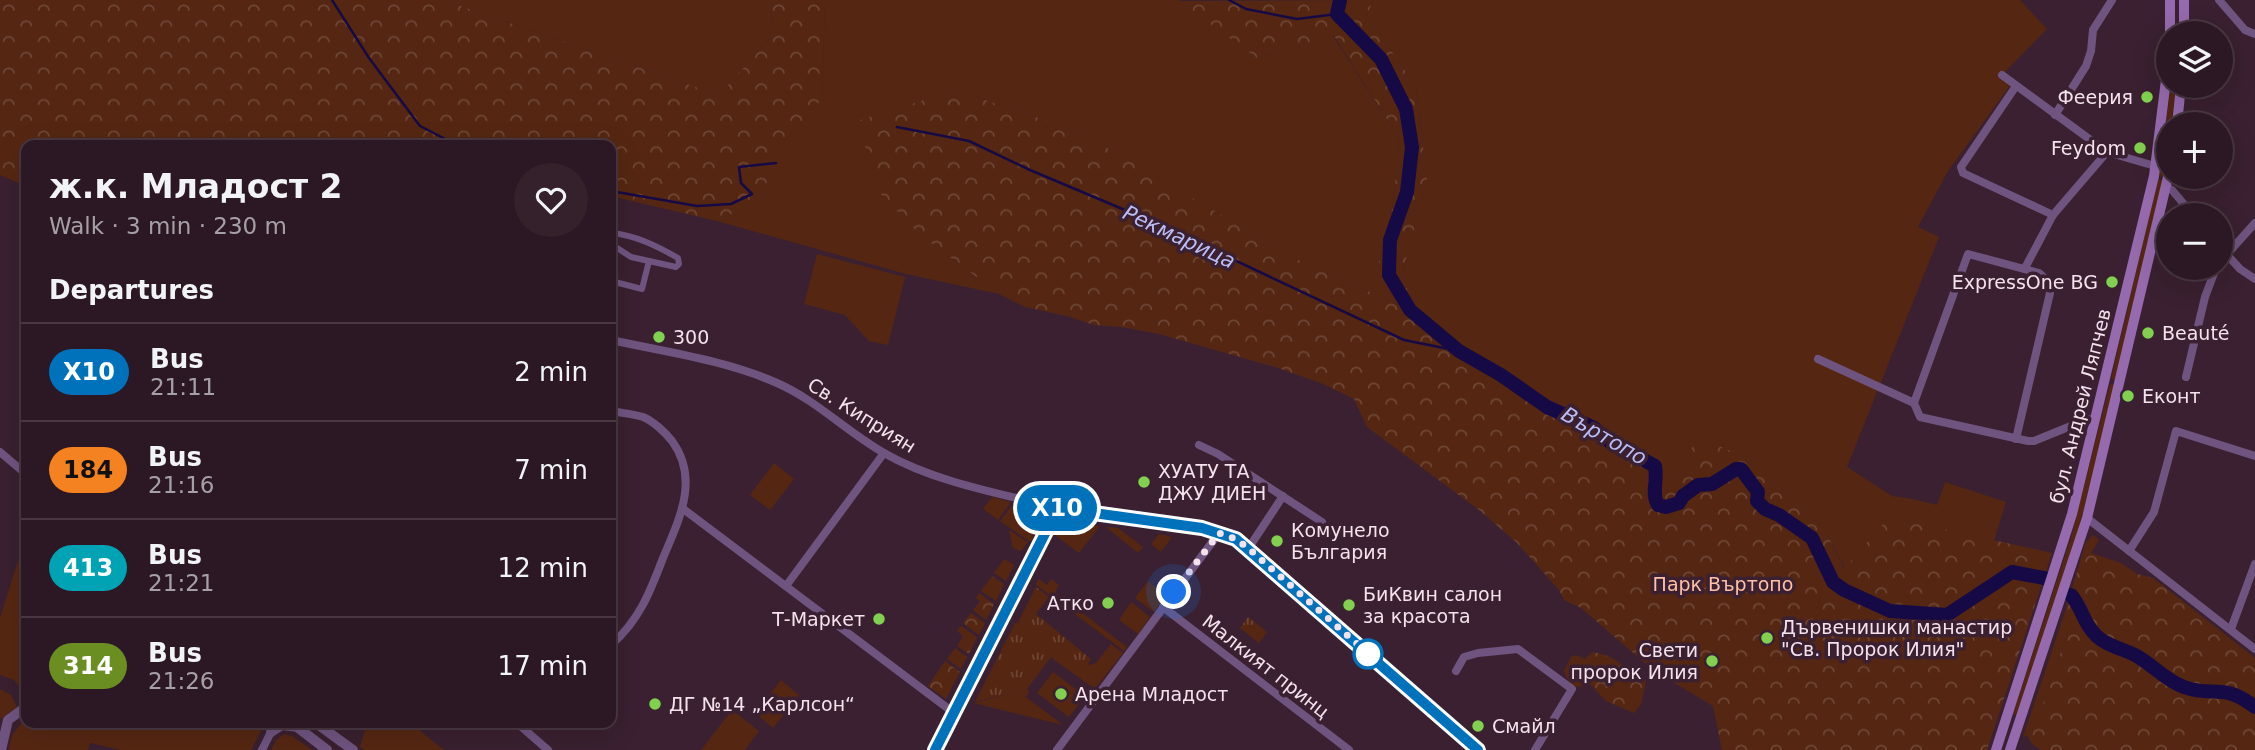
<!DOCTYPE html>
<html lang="en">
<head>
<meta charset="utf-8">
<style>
	:root { --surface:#2c1824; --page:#34212c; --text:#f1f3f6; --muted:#a6a0a6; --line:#483741 }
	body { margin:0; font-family:"DejaVu Sans",sans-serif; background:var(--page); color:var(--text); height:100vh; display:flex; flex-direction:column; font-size:26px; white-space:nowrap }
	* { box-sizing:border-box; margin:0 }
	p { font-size:23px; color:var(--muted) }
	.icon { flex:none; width:38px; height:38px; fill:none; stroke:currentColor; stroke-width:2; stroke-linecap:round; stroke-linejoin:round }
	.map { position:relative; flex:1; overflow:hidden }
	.drawer { position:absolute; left:21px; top:140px; width:595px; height:588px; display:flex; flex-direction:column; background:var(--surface); border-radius:14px; box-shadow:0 7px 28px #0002,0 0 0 2px var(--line) }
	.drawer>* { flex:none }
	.badge { padding:0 14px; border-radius:23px; font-size:24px; line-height:46px }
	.buttons { position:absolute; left:2156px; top:21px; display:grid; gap:14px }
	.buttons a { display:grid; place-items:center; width:77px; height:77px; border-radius:50%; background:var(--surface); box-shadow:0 7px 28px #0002,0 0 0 2px var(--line); font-size:35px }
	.you { position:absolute; width:35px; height:35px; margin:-18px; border:5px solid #fff; border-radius:50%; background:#1a73e8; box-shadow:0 0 0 10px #1a73e833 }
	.map>.badge { position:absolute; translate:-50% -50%; box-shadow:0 0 0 4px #fff }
	h2 { padding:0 28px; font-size:26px; line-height:63px }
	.round { display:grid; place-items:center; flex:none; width:74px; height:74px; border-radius:37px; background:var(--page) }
	.head { display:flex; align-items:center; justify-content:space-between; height:119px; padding:0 28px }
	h1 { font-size:33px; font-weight:700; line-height:52px }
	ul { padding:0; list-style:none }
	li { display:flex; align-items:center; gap:21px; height:98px; padding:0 28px; border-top:2px solid var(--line) }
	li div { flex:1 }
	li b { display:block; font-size:26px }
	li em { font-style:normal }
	li .badge { min-width:77px; font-weight:700; text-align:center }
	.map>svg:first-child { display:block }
	.grass { fill:#552712 }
	.forest { fill:url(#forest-crowns) }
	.park { fill:url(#park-tufts) }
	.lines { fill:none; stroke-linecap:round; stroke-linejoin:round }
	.stream { stroke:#160a46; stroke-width:2.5 }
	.river { stroke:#160a46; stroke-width:14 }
	.pedestrian { stroke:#6f547f; stroke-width:6 }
	.minor { stroke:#6f547f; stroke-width:8 }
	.tertiary { stroke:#6f547f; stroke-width:10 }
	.secondary { stroke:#956aae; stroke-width:10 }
	.line-casing { stroke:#fff; stroke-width:16 }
	.line { stroke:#0072bc; stroke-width:10 }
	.walk { stroke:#f4e2ec; stroke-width:7; stroke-dasharray:0 12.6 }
	.poi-dot { fill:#82d04f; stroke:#3a2030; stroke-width:2.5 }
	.stop-dot { fill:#fff; stroke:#0072bc; stroke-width:3.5 }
	.labels { text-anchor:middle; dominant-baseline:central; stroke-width:7; stroke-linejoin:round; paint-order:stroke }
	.poi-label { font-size:19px; fill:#f4e2ec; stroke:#3a2030; text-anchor:start }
	.street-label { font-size:19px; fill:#f4e2ec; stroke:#3a2030 }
	.park-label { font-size:19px; fill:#fdbfa5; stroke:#3a2030 }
	.water-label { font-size:21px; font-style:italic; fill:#babdf6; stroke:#3a2030 }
</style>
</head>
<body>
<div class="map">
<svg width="2255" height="750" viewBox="0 0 2255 750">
	<defs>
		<pattern id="forest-crowns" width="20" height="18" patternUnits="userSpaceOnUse" patternTransform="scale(1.75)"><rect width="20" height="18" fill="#552712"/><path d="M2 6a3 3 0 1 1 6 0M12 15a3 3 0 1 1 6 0" fill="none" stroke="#6e4635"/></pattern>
		<pattern id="park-tufts" width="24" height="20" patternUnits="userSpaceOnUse" patternTransform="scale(1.75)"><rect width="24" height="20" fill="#552712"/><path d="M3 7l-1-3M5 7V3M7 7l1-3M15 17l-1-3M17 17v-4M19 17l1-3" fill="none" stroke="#6e4635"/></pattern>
	</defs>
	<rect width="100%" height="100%" fill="#3a2030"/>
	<g class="grass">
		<path d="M443,0H772L771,37L719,95Z"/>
		<path d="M825,0H1179L1257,58L1333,36L1400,140L1392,210L1378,265L1413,306L1402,275L1427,179L1416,87L1367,15L1373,0H2020L2047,29L2002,75L2012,83L1948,171L1918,227L1939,237L1847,467L1892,496L1913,499L1937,505L1945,482L2006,502L1994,541L1889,517L1845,569L1825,529L1749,459L1669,488L1657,462L1610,442L1594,427L1547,407L1501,375L1459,351L1410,310L1302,262L1080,132L956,90L858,121L919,234L999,294L906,274L717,221L762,199L776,150L822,99Z"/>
		<path d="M2171,86H2176L2171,124H2168V146L2163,177L2158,176Z"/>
		<path d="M2158,179L2163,180L2116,380L2111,379Z"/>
		<path d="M817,254L905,277L888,345L869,341L845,315L804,304Z"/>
		<path d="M2110,384L2115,385L2085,505L2064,577L2017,715L2013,714L2071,538Z"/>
		<path d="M774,463L794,479L770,510L750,495Z"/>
		<path d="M992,497L1011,502L998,520L983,509Z"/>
		<path d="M1026,507L1038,510L1035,514V529L1027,538L1029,541L1000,521L1007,512C1013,520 1017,522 1027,522Z"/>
		<path d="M1106,527L1118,528L1143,547L1138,553Z"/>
		<path d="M1009,530L1028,542L1021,551L1013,548Z"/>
		<path d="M1159,534L1172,537L1161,552L1151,544Z"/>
		<path d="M26,553V694L14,680L0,675V618L18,561Z"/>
		<path d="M1039,579L1047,585L1051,579L1059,585L1055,592L1127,647L1124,651L1035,584Z"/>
		<path d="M1148,581L1166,596L1154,612L1135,598Z"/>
		<path d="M1131,602L1150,617L1138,634L1119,620Z"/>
		<path d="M2064,615L2071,623L2040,713L2034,715L2027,735L2023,737Z"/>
		<path d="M1111,644L1123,653L1095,689L1046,654L1089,662L1088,665L1096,663Z"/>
		<path d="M1053,672L1085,696L1069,717L1037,693Z"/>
		<path d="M781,680L799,695L773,728L755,713Z"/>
		<path d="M0,689L11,695L17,707L0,719Z"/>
		<path d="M1018,691L1063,725L974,703Z"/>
		<path d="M732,710L759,731L745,750H701Z"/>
		<path d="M26,718V723H265L251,750H121L90,743L88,750H9L12,735Z"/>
		<path d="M367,723H410L444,750H365L360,747Z"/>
		<path d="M284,734L292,736L312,750H271L276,740Z"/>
	</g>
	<g class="forest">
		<path d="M0,0H443L719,95L771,37L772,0H825L822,99L776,150L762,199L717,221L611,196V145H26V186L0,175Z"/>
		<path d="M1373,0L1367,15L1416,87L1427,179L1402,275L1414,307L1395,298L1378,265L1392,210L1400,140L1334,36L1257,58L1178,1Z"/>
		<path d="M956,90L1080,132L1302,262L1410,310L1459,351L1501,375L1547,407L1594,428L1610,442L1657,462L1669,487L1698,437L1749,459L1825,529L1844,569L1889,517L2052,553L1987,750H1722L1713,706L1653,670L1581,608L1564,600L1559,590L1517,543L1479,510L1367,427L1354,399L1321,383L1275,367L1159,334L1122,327L1094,325L1067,316L1025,307L999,294L919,234L880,193L857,121Z"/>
		<path d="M1014,503L1026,507L1030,518L1027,522L1030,524L1029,529L1020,532L1018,522L1012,520L1007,512Z"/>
		<path d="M1038,510L1043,515L1044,521L1039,530L1034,532L1033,540L1030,541L1025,536L1034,529L1035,513Z"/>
		<path d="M1065,522H1067L1100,526L1079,553L1056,536Z"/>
		<path d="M2093,535L2099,540L2091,553L2121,563L2137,574L2153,578L2255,658V750H2041L2032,744L2027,735L2034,715L2040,713L2071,623L2064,615L2086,542Z"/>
		<path d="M1004,559L1014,565L1006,581L994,573Z"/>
		<path d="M992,576L1004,584L996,601L981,591Z"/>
		<path d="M979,593L994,604L986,620L973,610L980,601L976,598Z"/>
		<path d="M971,613L985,623L979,635L963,623Z"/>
		<path d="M961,626L977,637L969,654L957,646L963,636L957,631Z"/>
		<path d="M955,648L967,657L961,669L947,659Z"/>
		<path d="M1593,652C1612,656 1616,660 1630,671C1636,676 1641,676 1646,681L1641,704L1634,713L1606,701L1590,684C1576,689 1570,688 1564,671L1571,657L1576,655L1585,659Z"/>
		<path d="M945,661L960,672L946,699L928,686Z"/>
	</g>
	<g class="park">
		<path d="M1036,587L1049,597L1036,614L1091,659L1078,676L1051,657L1027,689L1029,692L1026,697L1018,691L975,702L1015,623H1018Z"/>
		<path d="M1248,617L1267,632L1259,643L1240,628Z"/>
		<path d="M382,723H410L402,739L388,735Z"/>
	</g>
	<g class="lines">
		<g class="stream">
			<path d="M332,0L369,58L420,126L457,145"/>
			<path d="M1229,0L1246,9L1297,19L1337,14"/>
			<path d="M897,127L969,141L1030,170L1158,224L1404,340L1459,351"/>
			<path d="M611,191L697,206L731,204L752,194L741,183L739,167L776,163"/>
		</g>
		<g class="river">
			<path d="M1340,0L1337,14L1381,59L1406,109L1412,147L1407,192L1390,240L1389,275L1410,310L1459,351L1501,375L1547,407L1594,428L1610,442L1655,466C1658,479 1651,494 1658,505L1666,507L1679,503L1683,496L1698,485L1712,484L1736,469H1741L1758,492L1757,501L1765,509L1779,515L1812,538L1833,582L1844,590L1890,611L1947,615L2012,572L2044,578"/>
			<path d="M2071,595C2081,606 2083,621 2093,632C2103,645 2121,648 2135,655C2152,664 2166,681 2184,687C2214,698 2223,682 2255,707"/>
		</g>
		<g class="pedestrian">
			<path d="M611,233C635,235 657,246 678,258L679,264L676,267L631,257L611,244"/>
			<path d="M611,281L642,289L649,261"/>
		</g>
		<g class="minor">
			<path d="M2219,0L2245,30L2255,34"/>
			<path d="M2002,75L2107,152L2155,166"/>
			<path d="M2016,86L1961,167L1963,173L2053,215"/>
			<path d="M2055,115L2086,66L2091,51L2093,30L2112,0"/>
			<path d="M2166,187L2172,190L2193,215"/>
			<path d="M2221,248L2240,269L2255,279"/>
			<path d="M2221,261L2255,223"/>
			<path d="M2025,268L2053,215L2107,152"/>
			<path d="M611,340C666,352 725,360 777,383C816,400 847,432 884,453C934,482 1002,494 1058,508"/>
			<path d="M1818,359L1914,403L1920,417L2028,441H2034L2088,419L2095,421"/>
			<path d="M2186,377L2205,297L2216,268"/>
			<path d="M1914,403L1968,254L2039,273L2047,280L2050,293L2016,439"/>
			<path d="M611,411C621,413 633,414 643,417C653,421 665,432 672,441C700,479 679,520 663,558C650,592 639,621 611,645"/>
			<path d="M1199,445L1218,454L1322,522"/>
			<path d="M0,452L26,474"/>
			<path d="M682,508L954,713"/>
			<path d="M2087,518L2255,649"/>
			<path d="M1248,549L1283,496"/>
			<path d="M2129,551L2154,512L2176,431L2255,456"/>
			<path d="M786,586L884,453"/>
			<path d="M1163,607L1349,750"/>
			<path d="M2231,629L2255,564"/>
			<path d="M1456,671L1464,657L1478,653L1518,649L1572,689L1535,750"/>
			<path d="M517,723L548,750"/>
			<path d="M270,734L282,726L299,728"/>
			<path d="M262,750L270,734L271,723"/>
			<path d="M1057,750L1219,533"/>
		</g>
		<g class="tertiary">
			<path d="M292,723L327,750"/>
			<path d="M316,723L353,750"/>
			<path d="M1,750L8,720L26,707"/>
			<path d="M935,750L1058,508L1202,528L1235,539L1478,750"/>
		</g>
		<g class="secondary">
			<path d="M2170,33V0"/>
			<path d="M2184,33V0"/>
			<path d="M2177,124L2181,86"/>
			<path d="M1996,750L2072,514L2154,176L2168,64"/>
			<path d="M2010,750L2087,518L2168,177"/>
		</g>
	</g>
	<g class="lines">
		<defs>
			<path id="line" d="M935,750L1058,508L1202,528L1236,539L1478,750"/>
		</defs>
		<use href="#line" class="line-casing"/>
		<use href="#line" class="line"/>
		<path class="walk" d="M1174,592L1219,533L1236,539L1248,548L1372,657L1368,654"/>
	</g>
	<g class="poi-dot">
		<circle cx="2147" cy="97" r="7"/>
		<circle cx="2140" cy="148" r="7"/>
		<circle cx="2112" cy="282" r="7"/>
		<circle cx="2148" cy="333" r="7"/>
		<circle cx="659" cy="337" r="7"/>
		<circle cx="2128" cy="396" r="7"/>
		<circle cx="1144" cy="482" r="7"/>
		<circle cx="1277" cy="541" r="7"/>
		<circle cx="1108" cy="603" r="7"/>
		<circle cx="1349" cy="605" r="7"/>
		<circle cx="879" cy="619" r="7"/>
		<circle cx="1767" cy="638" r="7"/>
		<circle cx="1712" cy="661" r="7"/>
		<circle cx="1061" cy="694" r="7"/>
		<circle cx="655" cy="704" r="7"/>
		<circle cx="1478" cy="726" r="7"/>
	</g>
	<circle class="stop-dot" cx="1368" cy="654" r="14"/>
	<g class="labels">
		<g class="poi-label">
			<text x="2133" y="97" text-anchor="end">Феерия</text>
			<text x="2126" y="148" text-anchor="end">Feydom</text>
			<text x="2098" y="282" text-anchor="end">ExpressOne BG</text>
			<text x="2162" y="333">Beauté</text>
			<text x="673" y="337">300</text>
			<text x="2142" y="396">Еконт</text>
			<text x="1158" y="471">ХУАТУ ТА<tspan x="1158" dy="22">ДЖУ ДИЕН</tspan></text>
			<text x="1291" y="530">Комунело<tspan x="1291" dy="22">България</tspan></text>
			<text x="1363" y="594">БиКвин салон<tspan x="1363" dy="22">за красота</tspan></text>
			<text x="1094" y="603" text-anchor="end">Атко</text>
			<text x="865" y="619" text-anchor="end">Т-Маркет</text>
			<text x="1781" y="627">Дървенишки манастир<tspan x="1781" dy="22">"Св. Пророк Илия"</tspan></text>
			<text x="1698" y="650" text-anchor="end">Свети<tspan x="1698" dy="22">пророк Илия</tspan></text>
			<text x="1075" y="694">Арена Младост</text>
			<text x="669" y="704">ДГ №14 „Карлсон“</text>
			<text x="1492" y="726">Смайл</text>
		</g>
		<g class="street-label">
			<text transform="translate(2080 406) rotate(-76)">бул. Андрей Ляпчев</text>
			<text transform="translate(862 415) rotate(32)">Св. Киприян</text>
			<text transform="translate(1266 666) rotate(38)">Малкият принц</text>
		</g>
		<g class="park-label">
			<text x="1723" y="584">Парк Въртопо</text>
		</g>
		<g class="water-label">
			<text transform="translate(1179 237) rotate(25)">Рекмарица</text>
			<text transform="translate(1604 436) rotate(30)">Въртопо</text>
		</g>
	</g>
</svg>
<div class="buttons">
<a><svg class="icon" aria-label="layers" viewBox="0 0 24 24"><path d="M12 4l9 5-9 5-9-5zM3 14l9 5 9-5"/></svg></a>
<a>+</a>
<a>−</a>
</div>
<div class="you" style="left:1174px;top:592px"></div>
<b class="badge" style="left:1057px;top:508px;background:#0072bc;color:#fff">Х10</b>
<section class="drawer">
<div class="head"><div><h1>ж.к. Младост 2</h1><p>Walk · 3 min · 230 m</p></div><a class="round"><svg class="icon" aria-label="heart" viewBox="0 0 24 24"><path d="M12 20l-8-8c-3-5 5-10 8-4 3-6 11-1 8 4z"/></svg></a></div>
<h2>Departures</h2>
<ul>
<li><span class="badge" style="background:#0072bc;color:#fff">Х10</span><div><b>Bus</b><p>21:11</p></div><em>2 min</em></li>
<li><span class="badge" style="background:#f58220;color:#111">184</span><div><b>Bus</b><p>21:16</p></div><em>7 min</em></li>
<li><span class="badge" style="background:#00a3b4;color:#fff">413</span><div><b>Bus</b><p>21:21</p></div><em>12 min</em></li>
<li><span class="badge" style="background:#6b8e23;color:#fff">314</span><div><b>Bus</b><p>21:26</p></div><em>17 min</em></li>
</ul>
</section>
</div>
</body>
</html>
